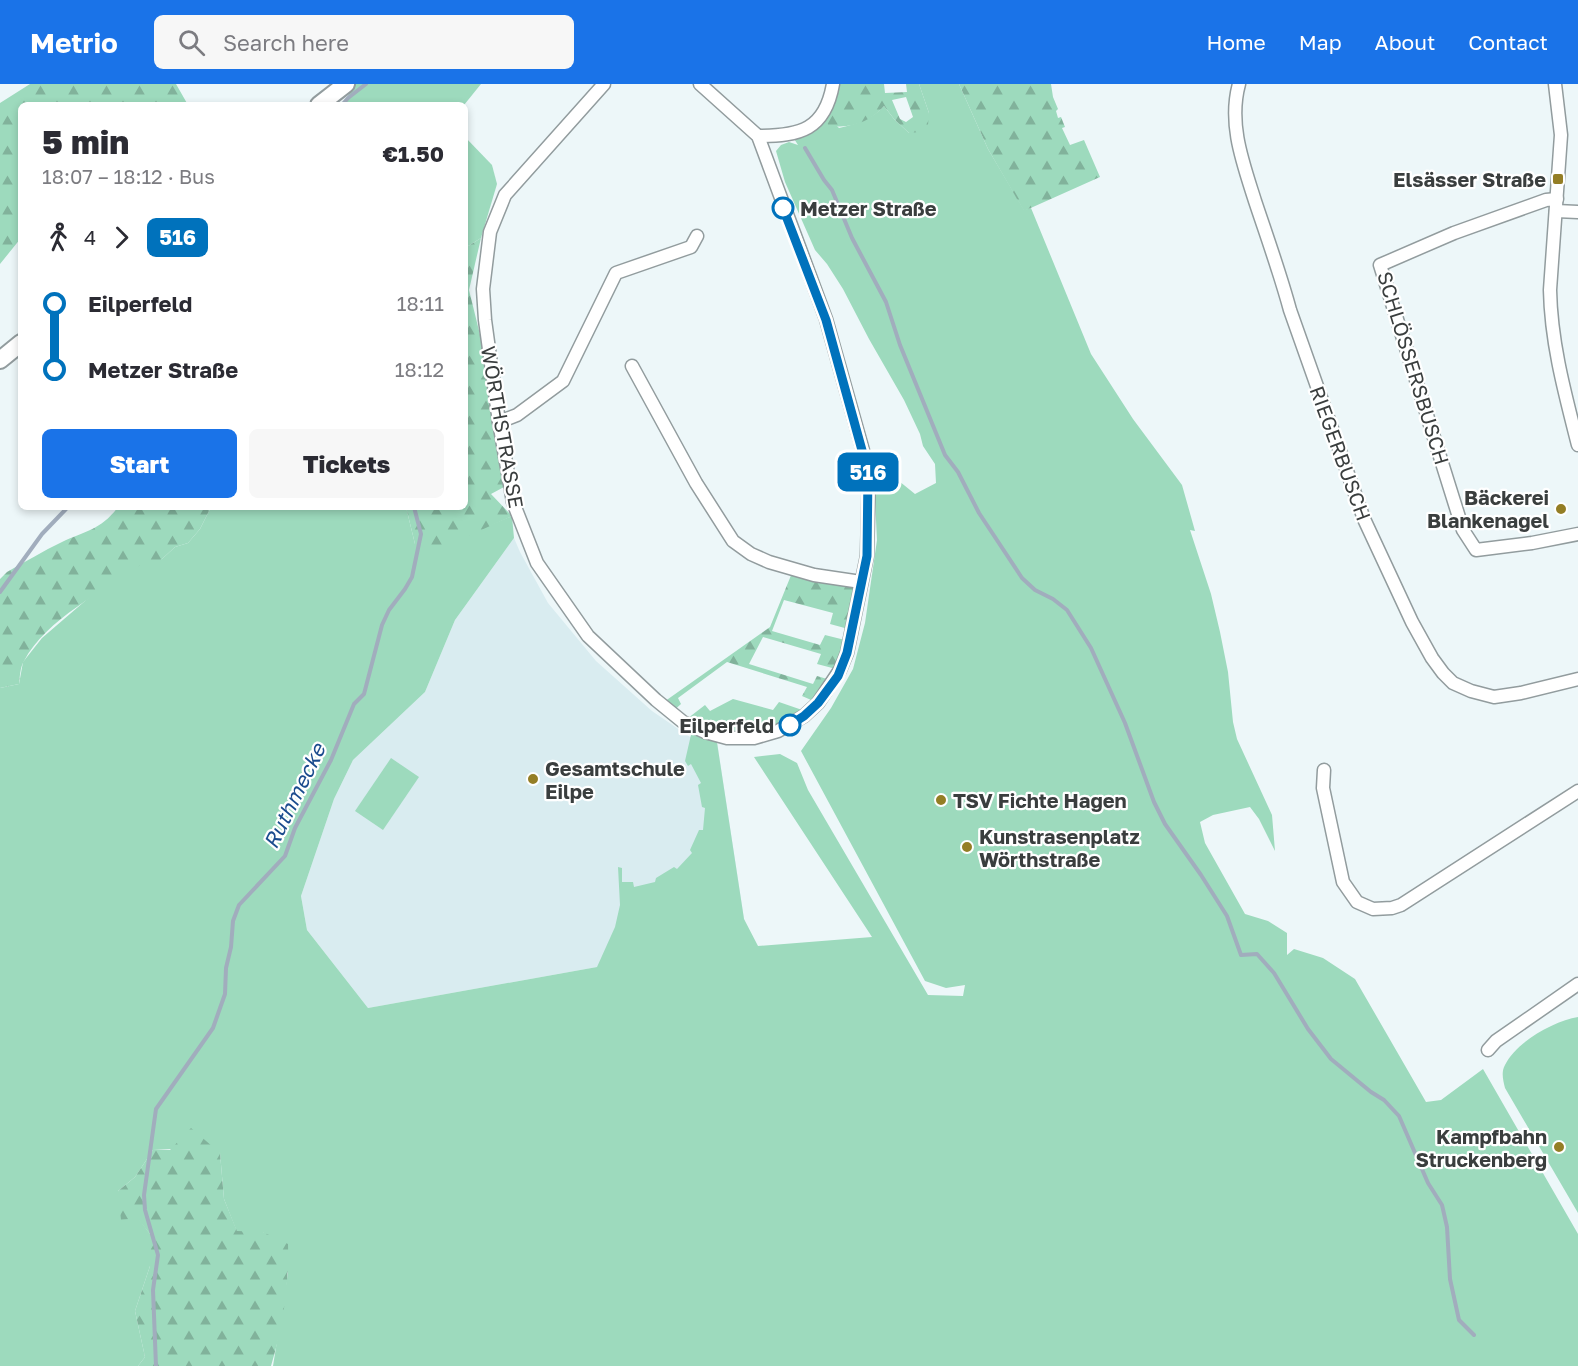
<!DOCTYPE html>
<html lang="en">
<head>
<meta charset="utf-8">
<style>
	:root { --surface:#fff; --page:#f7f7f7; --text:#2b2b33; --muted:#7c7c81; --accent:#1a73e8 }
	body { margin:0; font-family:"Golos Text",sans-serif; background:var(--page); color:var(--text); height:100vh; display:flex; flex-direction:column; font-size:22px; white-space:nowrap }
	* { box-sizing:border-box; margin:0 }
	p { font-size:20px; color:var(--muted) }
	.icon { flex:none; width:33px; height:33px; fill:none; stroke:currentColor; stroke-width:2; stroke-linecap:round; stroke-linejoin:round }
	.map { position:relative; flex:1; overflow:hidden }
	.drawer { position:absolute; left:18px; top:18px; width:450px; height:408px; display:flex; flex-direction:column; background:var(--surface); border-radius:9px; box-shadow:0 3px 9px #0003 }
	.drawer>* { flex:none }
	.badge { padding:0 12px; border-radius:9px; font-size:21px; line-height:39px }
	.map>.badge { position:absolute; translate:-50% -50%; box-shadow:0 0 0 3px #fff }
	.legs { display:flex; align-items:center; gap:9px; height:66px; padding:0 24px; font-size:20px }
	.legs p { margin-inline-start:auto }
	.headline { display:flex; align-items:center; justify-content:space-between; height:102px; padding:0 24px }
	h1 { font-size:33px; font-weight:800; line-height:45px }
	.cta { display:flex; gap:12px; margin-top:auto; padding:12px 24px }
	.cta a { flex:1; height:69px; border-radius:9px; background:var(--accent); color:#fff; font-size:24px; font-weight:800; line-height:69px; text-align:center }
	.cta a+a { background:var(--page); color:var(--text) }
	ul { padding:0 24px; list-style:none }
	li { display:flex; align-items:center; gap:21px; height:66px; font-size:22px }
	li i { display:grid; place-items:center; width:9px; height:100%; margin:0 8px; background:currentColor }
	li i::after { content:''; width:15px; height:15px; margin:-8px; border:4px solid; border-radius:50%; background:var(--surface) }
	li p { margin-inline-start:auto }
	li:first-child i { background:linear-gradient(#0000 50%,currentColor 0) }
	li:last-child i { background:linear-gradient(currentColor 50%,#0000 0) }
	header { display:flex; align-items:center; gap:36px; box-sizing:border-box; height:84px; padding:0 30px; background:var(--accent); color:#fff }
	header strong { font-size:28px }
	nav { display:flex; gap:33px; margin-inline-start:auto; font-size:21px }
	.search { width:420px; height:54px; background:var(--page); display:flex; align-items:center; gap:15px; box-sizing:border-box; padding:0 21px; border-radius:9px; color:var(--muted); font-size:22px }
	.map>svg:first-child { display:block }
	.built { fill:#d9ecf0 }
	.green { fill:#9ddabd }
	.forest { fill:url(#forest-firs); fill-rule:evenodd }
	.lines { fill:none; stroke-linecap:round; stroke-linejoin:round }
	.stream { stroke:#a1adbd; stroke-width:4 }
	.minor-casing { stroke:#929c9e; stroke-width:15 }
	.major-casing { stroke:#929c9e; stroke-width:20 }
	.minor { stroke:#fff; stroke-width:12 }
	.major { stroke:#fff; stroke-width:16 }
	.line-1-casing { stroke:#fff; stroke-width:14 }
	.line-1 { stroke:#0072bc; stroke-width:9 }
	.poi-dot { fill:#947e25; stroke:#fff; stroke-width:2 }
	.stop-1-dot { fill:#fff; stroke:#0072bc; stroke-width:3 }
	.labels { text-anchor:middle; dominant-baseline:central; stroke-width:4.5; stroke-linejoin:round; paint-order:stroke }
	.poi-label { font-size:20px; font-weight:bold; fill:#3a3e3e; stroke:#fff; text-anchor:end }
	.stop-label { font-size:20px; font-weight:bold; fill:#3a3e3e; stroke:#fff; text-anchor:start }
	.street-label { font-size:20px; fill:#3a3e3e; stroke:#fff }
	.water-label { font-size:21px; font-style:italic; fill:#1b4c8e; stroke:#fff }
</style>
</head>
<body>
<header>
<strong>Metrio</strong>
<div class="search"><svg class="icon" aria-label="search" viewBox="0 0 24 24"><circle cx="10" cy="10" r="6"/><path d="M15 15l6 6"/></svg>Search here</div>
<nav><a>Home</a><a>Map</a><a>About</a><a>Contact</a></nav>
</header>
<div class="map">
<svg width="1578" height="1282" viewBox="0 0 1578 1282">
	<defs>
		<pattern id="forest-firs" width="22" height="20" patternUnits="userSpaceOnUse" patternTransform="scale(1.5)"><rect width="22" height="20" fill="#9ddabd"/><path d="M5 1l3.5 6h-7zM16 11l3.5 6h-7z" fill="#81b29b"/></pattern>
	</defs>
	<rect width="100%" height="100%" fill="#edf7f9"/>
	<path class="built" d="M514,454L520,468L548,519L596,577L652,627L690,653L716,651L745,841L597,883L368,924L307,846L301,812L334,715L353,676L425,608L455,536Z"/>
	<g class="green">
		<path d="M355,0H481L464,21H343Z"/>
		<path d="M919,0H959L988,65L1024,126L1031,124L1091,270L1133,335L1182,401L1195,447L1190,446L1211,510L1220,548L1228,588L1233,638L1237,655L1272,731L1275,767L1259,735L1250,723L1213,731L1200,738L1205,759L1245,830L1268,837L1287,849V871L1294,865L1323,874L1355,895L1426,1018L1441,1016L1483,985L1578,1150V1282H273L288,1189L263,1148H237L224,1115L220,1069L172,1065L153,1066L135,1093L118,1107L150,1150V1182L135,1227L145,1273L138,1282H0V604L19,600L23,578L42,554L92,511L142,479L162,475L175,463L188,459L200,445L211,423H406L415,460L481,445L512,432L514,454L455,536L425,608L353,676L334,715L301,812L307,846L368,924L597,883L615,843L620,821L618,783L622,784V798H633L634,803L655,798L656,794L674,783L677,785L692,769L690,766L699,746H703L705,724L702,723L698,701L701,699L691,680L688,682L685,677L693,642L683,638L705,621L710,627L733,615L773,626L779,618L808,628L778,647L716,652L744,835L758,862L872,853L754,673L780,670L797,679L808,706L928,911L963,912L965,901L946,904L925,897L801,667L831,624L853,585L865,539L877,456L873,376L915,410L936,399L935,380L923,362L920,350L904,316L869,255L843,205L827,180L815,166L785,98L776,67L781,61L789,58L798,61L791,50L823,29L839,44C856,40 873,35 884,22L894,35L909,49L929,29Z"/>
		<path d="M465,53L492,81L497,100L481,154L465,164Z"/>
		<path d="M391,674L419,693L383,746L355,727Z"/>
		<path d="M1578,933V1129L1505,1004C1503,996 1501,988 1505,981C1516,958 1554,937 1578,933Z"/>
	</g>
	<g class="forest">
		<path d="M30,0H176L188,21H21V154L0,180V19Z"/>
		<path d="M833,0H884L885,9L907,8L906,0H919L929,29L928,41L919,48L909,49L894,35L884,22C871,38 848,46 828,41L823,29ZM906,13L913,33L906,38L900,35L892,16Z"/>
		<path d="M959,0H1051L1053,13L1058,25L1056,27L1058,34L1061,33L1065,43L1062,44L1070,61L1084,56L1100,93L1024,127L988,65Z"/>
		<path d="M481,154L469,206L483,263L504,403L491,410L512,432L428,470L415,460L406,423H465V164Z"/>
		<path d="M118,423H211L200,445L188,459L175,463L162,475L149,483L142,480C104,507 46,535 24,577C20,583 20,593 19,600L0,604V495L7,488C25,478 43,467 62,458C85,447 101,446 118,423Z"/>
		<path d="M794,484L861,498L852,546L830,540L833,529L784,516L772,547L820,561L825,551L849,557L840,586L817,580L821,570L763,553L749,580L813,600L817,592L834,597L818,619L802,612L807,603L727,578L678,614L681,620L671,629L661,620L770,543Z"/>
		<path d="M191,1044L220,1069L224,1115L237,1147L263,1148L288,1160C289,1201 283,1243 271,1282H138L145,1273L135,1227L150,1182V1150L137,1134L121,1136L118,1107L135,1093L153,1066H170Z"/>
	</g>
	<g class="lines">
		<g class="stream">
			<path d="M342,21L348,14L366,0"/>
			<path d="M805,64L824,96L832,106L852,154L886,218L900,261L945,371L958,388L979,429L1022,494L1035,506L1053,515L1067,526L1091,564L1125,639L1154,718L1165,740L1201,791L1227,832L1241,871L1257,870L1274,889L1308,945L1331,975L1371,1008L1384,1016L1399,1032L1428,1099L1442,1121L1447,1143L1450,1195L1459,1236L1474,1251"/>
			<path d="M0,508L42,450L66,425"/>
			<path d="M156,1282L153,1206L158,1171L145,1126L144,1111L156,1025L213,944L225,910L226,884L231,863L233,837L239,821L285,772L295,744L331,676L354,620L364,610L382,541L389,526L405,505L412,493L421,450L414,423"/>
		</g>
		<defs>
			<g id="minor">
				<path d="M604,0L505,111L490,148L483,205L485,236L499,338L513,418L537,479L588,552L656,616L683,638L705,648L727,654H754L778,647L804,632L818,619L840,586L847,569L867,472L869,388L826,235L758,52L700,0"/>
				<path d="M1239,0C1228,40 1243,79 1255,117C1267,153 1280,189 1290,226L1364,435L1412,538L1432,574L1443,589L1453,599L1471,607L1494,613L1521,609L1578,595"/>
				<path d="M1555,0L1561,51L1550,206C1551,259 1565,310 1578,361"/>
				<path d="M758,52C800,52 825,46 833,0"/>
				<path d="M1557,115L1546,116L1454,149L1380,181L1463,446L1476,466L1532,459L1578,450"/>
				<path d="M1556,127L1578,128"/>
				<path d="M632,282L696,399L733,457L751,470L769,478L814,491L861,498"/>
				<path d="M499,338L517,331L563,297L616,189L691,163L697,152"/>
				<path d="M1324,686L1323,704L1343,798L1357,818L1373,825L1392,824L1401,821L1578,707"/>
				<path d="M1488,966L1496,957L1578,900"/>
			</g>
			<g id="major">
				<path d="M319,21L346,0"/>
				<path d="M0,276L21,259"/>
			</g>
		</defs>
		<use href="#minor" class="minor-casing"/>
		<use href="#major" class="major-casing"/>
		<use href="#minor" class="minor"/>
		<use href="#major" class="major"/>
	</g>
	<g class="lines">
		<defs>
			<path id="line-1" d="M783,124L826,236L868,388L867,472L847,569L838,592L818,619L804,632L790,641"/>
		</defs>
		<use href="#line-1" class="line-1-casing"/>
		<use href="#line-1" class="line-1"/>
	</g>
	<g class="poi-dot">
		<rect x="1552" y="89" width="12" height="12" rx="3"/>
		<circle cx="1561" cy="425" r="6"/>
		<circle cx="533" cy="695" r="6"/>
		<circle cx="941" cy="716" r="6"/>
		<circle cx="967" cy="763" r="6"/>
		<circle cx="1559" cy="1063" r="6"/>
	</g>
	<g class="stop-1-dot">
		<circle cx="783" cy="124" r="10"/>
		<circle cx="790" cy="641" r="10"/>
	</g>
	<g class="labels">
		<g class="poi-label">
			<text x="1546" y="95">Elsässer Straße</text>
			<text x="1549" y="413">Bäckerei<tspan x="1549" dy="23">Blankenagel</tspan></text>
			<text x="545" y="684" text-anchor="start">Gesamtschule<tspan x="545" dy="23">Eilpe</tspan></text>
			<text x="953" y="716" text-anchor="start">TSV Fichte Hagen</text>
			<text x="979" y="752" text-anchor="start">Kunstrasenplatz<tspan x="979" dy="23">Wörthstraße</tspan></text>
			<text x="1547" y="1052">Kampfbahn<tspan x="1547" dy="23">Struckenberg</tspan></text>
		</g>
		<g class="stop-label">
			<text x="800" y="124">Metzer Straße</text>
			<text x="774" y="641" text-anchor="end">Eilperfeld</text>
		</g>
		<g class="street-label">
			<text transform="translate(1414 284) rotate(73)">SCHLÖSSERSBUSCH</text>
			<text transform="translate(503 343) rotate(80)">WÖRTHSTRASSE</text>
			<text transform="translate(1341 369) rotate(70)">RIEGERBUSCH</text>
		</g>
		<g class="water-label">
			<text transform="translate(294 712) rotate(-64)">Ruthmecke</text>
		</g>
	</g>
</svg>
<b class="badge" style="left:868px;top:388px;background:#0072bc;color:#fff">516</b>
<section class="drawer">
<div class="headline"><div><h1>5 min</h1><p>18:07 – 18:12 · Bus</p></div><b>€1.50</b></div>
<div class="legs"><svg class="icon" aria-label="walk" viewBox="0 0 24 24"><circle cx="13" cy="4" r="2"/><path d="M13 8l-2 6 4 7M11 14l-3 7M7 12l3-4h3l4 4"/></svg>4<svg class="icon" aria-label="forward" viewBox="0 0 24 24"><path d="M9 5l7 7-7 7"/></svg><b class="badge" style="background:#0072bc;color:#fff">516</b></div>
<ul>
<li><i style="color:#0072bc"></i><b>Eilperfeld</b><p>18:11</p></li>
<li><i style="color:#0072bc"></i><b>Metzer Straße</b><p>18:12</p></li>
</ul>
<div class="cta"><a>Start</a><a>Tickets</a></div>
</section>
</div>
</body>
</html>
